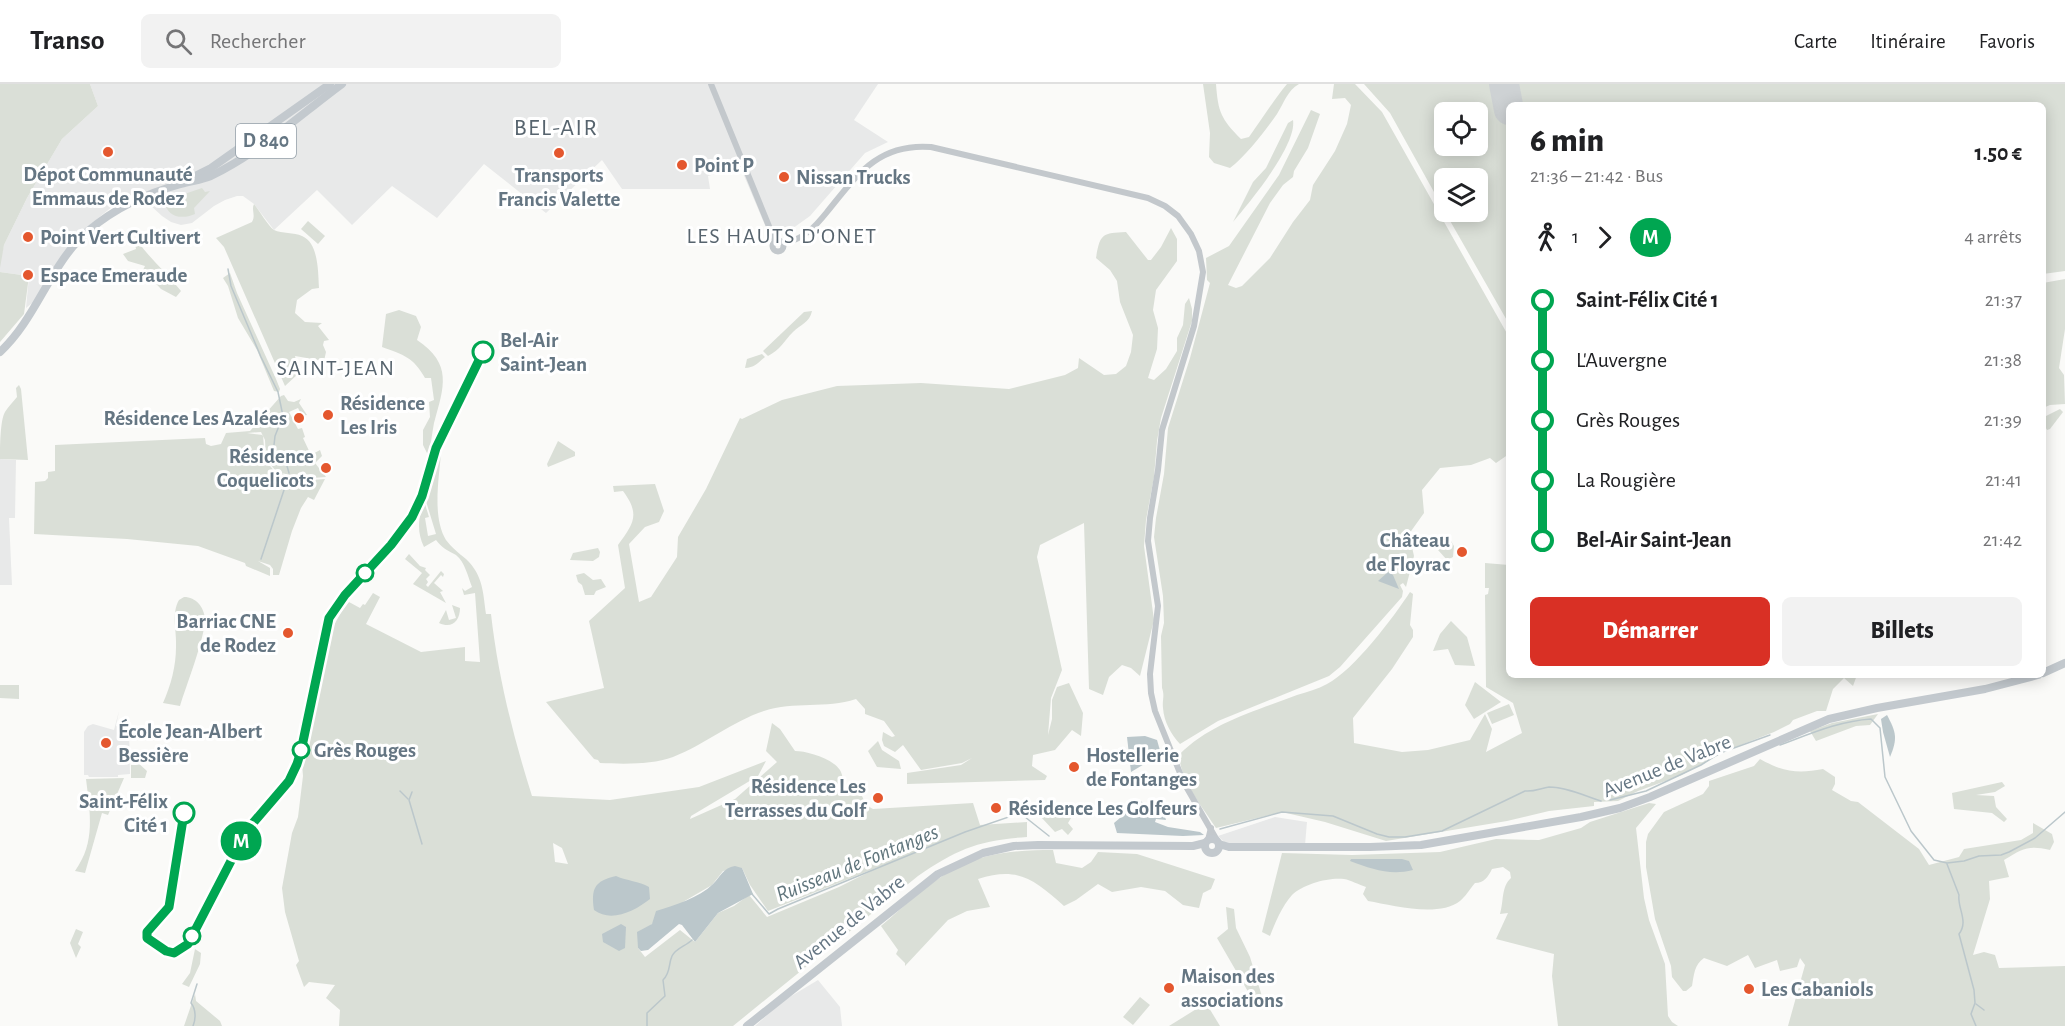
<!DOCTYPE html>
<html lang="fr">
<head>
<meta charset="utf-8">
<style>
	:root { --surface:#fff; --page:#f2f2f2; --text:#202124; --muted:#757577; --line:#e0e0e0; --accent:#d93025 }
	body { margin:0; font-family:"Alegreya Sans",sans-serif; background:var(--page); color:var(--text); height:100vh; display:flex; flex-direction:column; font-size:22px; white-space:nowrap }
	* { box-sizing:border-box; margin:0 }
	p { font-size:20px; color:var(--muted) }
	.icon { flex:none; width:33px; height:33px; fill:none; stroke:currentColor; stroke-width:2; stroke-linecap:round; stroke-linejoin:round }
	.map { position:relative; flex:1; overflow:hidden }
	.sheet { position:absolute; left:1506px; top:18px; width:540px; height:576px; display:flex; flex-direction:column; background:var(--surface); border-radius:9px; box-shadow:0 3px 15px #0003 }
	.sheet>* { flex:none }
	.badge { padding:0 12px; border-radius:20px; font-size:21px; line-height:39px }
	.tools { position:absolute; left:1434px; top:18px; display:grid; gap:12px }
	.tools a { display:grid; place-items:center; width:54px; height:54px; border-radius:9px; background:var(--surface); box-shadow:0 3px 15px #0003; font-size:30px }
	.map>.badge { position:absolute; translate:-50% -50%; box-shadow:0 0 0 3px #fff }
	.legs { display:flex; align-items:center; gap:9px; height:66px; padding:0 24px; font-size:20px }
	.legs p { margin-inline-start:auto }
	.headline { display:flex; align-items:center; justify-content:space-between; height:102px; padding:0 24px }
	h1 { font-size:33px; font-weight:800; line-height:45px }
	.cta { display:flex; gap:12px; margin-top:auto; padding:12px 24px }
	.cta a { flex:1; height:69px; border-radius:9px; background:var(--accent); color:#fff; font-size:24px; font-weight:800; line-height:69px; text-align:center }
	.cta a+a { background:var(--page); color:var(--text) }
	ul { padding:0 24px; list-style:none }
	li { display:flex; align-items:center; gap:21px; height:60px; font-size:22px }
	li i { display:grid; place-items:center; width:9px; height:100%; margin:0 8px; background:currentColor }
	li i::after { content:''; width:15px; height:15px; margin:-8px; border:4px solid; border-radius:50%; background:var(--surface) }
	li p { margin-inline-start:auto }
	li:first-child i { background:linear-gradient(#0000 50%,currentColor 0) }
	li:last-child i { background:linear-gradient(currentColor 50%,#0000 0) }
	header { display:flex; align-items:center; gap:36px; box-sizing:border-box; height:84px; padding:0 30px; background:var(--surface); border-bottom:2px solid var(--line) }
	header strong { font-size:28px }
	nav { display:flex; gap:33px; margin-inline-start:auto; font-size:21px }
	.search { width:420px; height:54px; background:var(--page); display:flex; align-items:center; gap:15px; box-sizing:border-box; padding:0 21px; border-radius:9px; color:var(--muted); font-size:22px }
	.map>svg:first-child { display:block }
	.built { fill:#e8e9e9 }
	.green { fill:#dadfd7; fill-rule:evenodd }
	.water { fill:#bbc7cb }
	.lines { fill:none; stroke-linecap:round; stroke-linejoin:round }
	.stream { stroke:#bbc7cb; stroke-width:1.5 }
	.runway { stroke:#ced2d4; stroke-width:30 }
	.minor { stroke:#c3c8cc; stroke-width:6 }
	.major { stroke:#c3c9ce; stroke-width:8 }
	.line-1-casing { stroke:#fff; stroke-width:14 }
	.line-1 { stroke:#00a651; stroke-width:9 }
	.poi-dot { fill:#e4572e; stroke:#fff; stroke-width:2 }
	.stop-1-dot { fill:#fff; stroke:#00a651; stroke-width:3 }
	.labels { text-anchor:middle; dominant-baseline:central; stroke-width:6; stroke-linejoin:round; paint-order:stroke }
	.shield { fill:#fff; stroke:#939fa8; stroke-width:1.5 }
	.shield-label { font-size:20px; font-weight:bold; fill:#657683 }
	.poi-label { font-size:21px; font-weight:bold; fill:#657683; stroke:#fff; text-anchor:start }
	.stop-label { font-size:21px; font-weight:bold; fill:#657683; stroke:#fff; text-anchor:start }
	.street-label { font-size:21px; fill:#657683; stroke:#fff }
	.neighbourhood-label { font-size:22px; letter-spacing:1.5px; fill:#57646e; stroke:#fff }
	.water-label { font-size:22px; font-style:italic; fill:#60757c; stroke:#fff }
	.quarter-label { font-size:24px; letter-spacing:1.5px; fill:#57646e; stroke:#fff }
</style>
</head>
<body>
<header>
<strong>Transo</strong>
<div class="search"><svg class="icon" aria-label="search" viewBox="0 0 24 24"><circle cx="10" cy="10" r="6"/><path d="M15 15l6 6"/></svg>Rechercher</div>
<nav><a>Carte</a><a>Itinéraire</a><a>Favoris</a></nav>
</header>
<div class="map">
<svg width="2065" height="942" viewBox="0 0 2065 942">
	<rect width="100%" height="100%" fill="#fafaf8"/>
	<g class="built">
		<path d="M90,0H878L854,36L888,58L865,69L810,132L789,147L782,146L772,158L740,82L708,92L710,105H622L602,76L546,129L484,80L437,134L392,102L352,141L317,106L274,146L254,120L243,112H237L225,116L214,122L192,139L181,141L171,138L162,132L138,110L113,122L86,144L36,216L26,224L29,192L0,188V176L4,161L27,114L62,55L98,22Z"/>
		<path d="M0,375L16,376L15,434H9L12,501H0Z"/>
		<path d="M119,627L116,642L129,646L130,690L118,691V693H89L88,691H84V648L88,642L93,640L114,646Z"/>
		<path d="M1275,733L1307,738L1305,761L1235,760L1224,758L1218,752Z"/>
		<path d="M818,896L840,923L842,942H755L783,917Z"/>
	</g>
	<g class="green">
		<path d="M0,0H90L98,22L62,55L27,114L4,161L0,184Z"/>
		<path d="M1203,0H1216C1218,28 1221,35 1241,55L1249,53C1262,35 1273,17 1287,0H1299C1287,7 1284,19 1277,30C1265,47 1246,72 1230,84L1214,79L1209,73L1210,49Z"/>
		<path d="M1334,0H1355L1382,28L1509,253V370L1496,379L1490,374L1471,381L1440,384L1422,406L1424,429L1409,450L1414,472L1406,503L1403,499L1400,501L1403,507L1402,513L1340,583L1329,592L1218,637L1180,660C1171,650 1164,638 1163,624C1162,616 1165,612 1162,604L1161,552L1164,539L1163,512L1154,453L1156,434L1164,390L1168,344L1190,274L1210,199L1207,196L1206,174L1229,162L1279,91L1311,26L1320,30L1308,64L1294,87L1293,93L1283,101L1270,119L1228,201L1236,204L1242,202L1270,174L1293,138L1310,116L1313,101L1335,67L1347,40L1351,21L1345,14L1332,15Z"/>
		<path d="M1364,0H2065V187L2043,190V21H1509V240L1445,128H1478V94H1444V126L1390,29ZM1444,28H1478V62H1444Z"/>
		<path d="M1293,36C1297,61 1250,118 1233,138L1253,98L1266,84L1288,39Z"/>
		<path d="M202,104L205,108L210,107L194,124L195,130C181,136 167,133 164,117Z"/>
		<path d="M254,120C259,126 268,142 274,146C282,150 294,148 302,152C319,159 318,189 319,204L312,205L297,216L295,229L305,238L322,239L318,242L329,256L324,257L323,261L326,268L324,277L295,272L299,289L285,302L224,163L216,154L252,138C256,131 251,126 254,120Z"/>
		<path d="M308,137L325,152L318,160L301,145Z"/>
		<path d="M1171,144L1177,155V177L1156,206L1153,226L1158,244L1157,265L1148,294L1154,296L1166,285L1177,267V254L1183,241L1185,220L1189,214L1192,225V237L1161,334L1157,357L1154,393L1146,436L1144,462L1154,536L1140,592L1131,584L1122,581L1109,593L1103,611L1089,605L1084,439L1040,461L1037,473L1062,586L1051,614L1048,651L1052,635V616L1057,603L1069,599L1083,629L1081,652L1072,646L1055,666L1033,671L1032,682L1047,692L1045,696L907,700V689L961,681L972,674L962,679L921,686L903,661L895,668L884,662L882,656L883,648L892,653L895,652L884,637L865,630V625L856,615C826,625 794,617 764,627C733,637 704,661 673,673C652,681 621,680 600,679L598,676L594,675L546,618L604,604L589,537L625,504L618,461C633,440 641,431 623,407L614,408L613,402L655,400L664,427L659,438L645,443L629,460L639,518L651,513L677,473L678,453L706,405L740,334L742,335L782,316L837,302L921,299L1009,305L1065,291L1078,284L1079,274L1104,291L1116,290L1126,282L1131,268L1133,251L1120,218L1117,197L1110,186L1096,174C1100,150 1102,149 1126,148L1148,176H1151L1161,163Z"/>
		<path d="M139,159C152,177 168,190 181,207L176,213L161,205L143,186L145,182L128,177L123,170L136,165L135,160Z"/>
		<path d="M0,188L29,192L24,230L0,258Z"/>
		<path d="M230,189L237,209L276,295L280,305L279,308L274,307L257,266L238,234L228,202L223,194Z"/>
		<path d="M2065,195V245L2059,284L2064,291L2065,320L2050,321L2043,324V199Z"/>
		<path d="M399,226L416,232L421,243L417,256C453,280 444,303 434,339C432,350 431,360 428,371L423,361V346L430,333L429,318L434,316L431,294H425C413,273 404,271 382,263L386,230Z"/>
		<path d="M812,227C810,238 800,241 793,248C784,257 780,266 768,272L763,267L804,228Z"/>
		<path d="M762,270L765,273C758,279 754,284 745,284L747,275Z"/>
		<path d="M19,301L21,305L28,376L0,375C0,365 0,336 5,328C8,323 13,318 17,313L16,304Z"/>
		<path d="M284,311L288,317L294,318L301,315L299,319L307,331L302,332L298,324L289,328L298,345L302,344L305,353L303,354L311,371L320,366L322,372L315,379L326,393L298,395L275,386L266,375L265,356L261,348L247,349L263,351L265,376L276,389H282L297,397L325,395L314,416L308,413L301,424L292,447L279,491H273V485L270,481L258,477L270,484V492L246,482L245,479L198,462L127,455L34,450L35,398L45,397L48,394V388L55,387V361L205,354L206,360L211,362L221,360L226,349L250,347L281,312Z"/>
		<path d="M2060,325L2063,328L2050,345L2047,346L2043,339L2044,333Z"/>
		<path d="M558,357L575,368V372L548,383L547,380Z"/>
		<path d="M439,368L441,369C439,395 432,433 446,456C451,463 460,470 466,475C483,491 483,508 486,530H491C498,592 513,652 532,712L610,716L699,703L766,677L758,692L691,732L690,735L735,715L777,678L766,667L772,639L780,645L795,667C808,667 839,676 842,691C843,695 841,701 841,706L862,712L866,721L873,725L973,719L980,741L1027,738V753C979,756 957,765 918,792L733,942H339L340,926L326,914L335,901L309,898L304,903L296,881L299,877L285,828L282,804L292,749L298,733L303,692L302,680L305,671L329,551L341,528L349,518L360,524L363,520L365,521L373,509L380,513L366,540L421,568L465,563V577L480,578L475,509L464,511L462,504L465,507L472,503C468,493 465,478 456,471C447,466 442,464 436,456L424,463C417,448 418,436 423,420H425L429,433L425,434L428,452L436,450L425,414ZM553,759L562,764L568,780L555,778ZM881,782L839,803L767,833L749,811L734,822L718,829L695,858L680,846L645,873L638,864L652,840L683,818L712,801L723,787L742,784L750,801L768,827Z"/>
		<path d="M1451,457L1454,462L1453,473L1447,476L1438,466L1446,458Z"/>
		<path d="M598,464L600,468L599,473L593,477L570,476L573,469Z"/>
		<path d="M409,470L420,482L426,484L425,486L430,491L426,495L428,498L426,501L428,503L441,487L444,490L443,493L441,491L434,499L443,507L440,508L446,519L413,500L422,489L405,475Z"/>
		<path d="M1485,479L1509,481V591H1857L1853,602L1844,594L1833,605L1826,627H1817L1793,636L1790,640L1774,648L1728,666L1682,691L1638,707L1618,717L1594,718V722L1549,727L1507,737L1386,757L1325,738L1282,728L1216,744C1202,722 1181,698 1179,671C1210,639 1256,627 1297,611C1307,608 1318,605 1327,600C1354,586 1393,534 1410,508L1413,510L1410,541L1413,546V553L1392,585L1353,634L1354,659L1402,668L1428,666L1470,656L1485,630L1492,645L1486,668L1522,649L1513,619L1486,603L1485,511L1488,510L1489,504H1485Z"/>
		<path d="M584,489L593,496L601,495L606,503L596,507L594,511H585L582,501L578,498L576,491Z"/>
		<path d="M184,513C196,513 204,523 205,535C205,554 186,602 180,622L163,619C171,601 176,582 176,563C177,548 171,529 179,516Z"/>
		<path d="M452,521L460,524C460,537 452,545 439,539L446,526L449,536L456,534Z"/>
		<path d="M1451,537L1467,553L1475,582L1455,581L1448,565L1433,567L1440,550Z"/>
		<path d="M1475,598L1501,618L1474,635L1465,621Z"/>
		<path d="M0,601H19V615L0,614Z"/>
		<path d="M1509,620L1514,631L1492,640L1487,629Z"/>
		<path d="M1878,630L1870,641L1856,642L1816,657L1810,647L1832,639Z"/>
		<path d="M878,657L882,666L899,677L901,685L877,683L868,667Z"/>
		<path d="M1760,675C1783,688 1798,690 1823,685L1835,693V700L1832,706L1851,717L1858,718L1919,765L1929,781L1959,773L1964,765L2021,756L2033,749V739L2052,750L2054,758L2050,766C2029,761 2023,764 2004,776L2009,793L1989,797L1990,815L1973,871L1984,868L1995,871L1999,884L2065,882V942H1788L1805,881L1800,874L1797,883L1780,887L1777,876L1755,884L1748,871L1727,882L1704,874C1694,881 1694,891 1692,902L1686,907H1683L1672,893L1671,882L1655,835L1646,783V758L1648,750L1664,728L1703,710L1709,702V697L1754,682Z"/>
		<path d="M137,678L147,687L145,694H131V681H135Z"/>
		<path d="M124,694L108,731L102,729L85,789L75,787C96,758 90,729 86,695Z"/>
		<path d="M2002,698L2005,702L1995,708L1976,711L1994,712L1996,723L2007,735L2004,738L1992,729L1954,725L1952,709Z"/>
		<path d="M1649,719L1656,720L1636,744L1644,814L1649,836L1665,880L1668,932L1672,938L1678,942H1558L1552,892L1554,870L1496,855L1508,829L1500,830C1504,817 1501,803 1511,794L1510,788L1503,783L1492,785C1488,793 1484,799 1475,799C1470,805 1465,813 1460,817C1438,834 1392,821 1368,817L1363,810L1366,803C1359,801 1351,796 1344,795C1329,793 1303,800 1292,811C1282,822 1275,839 1270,852L1262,848L1282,769L1352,771L1440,768L1496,755L1539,756L1581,744L1590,738Z"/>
		<path d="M1074,726V729L1068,739L1073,745L1068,751L1062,745L1055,748L1041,733H1062Z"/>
		<path d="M1053,766L1056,779L1082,784L1091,778L1098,768L1137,770L1215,795L1211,805L1203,809L1199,824L1183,821L1165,807L1141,803L1112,808L1098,800L1076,816L1064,822C1034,796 1019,782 978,795L990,823L967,827L948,836L905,882V879L896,870L898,866L881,842C906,821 932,795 962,781C990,768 1022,766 1053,766Z"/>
		<path d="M1226,823L1234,825L1236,844L1250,873L1264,919L1250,911L1217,854L1228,845Z"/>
		<path d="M76,845L83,848L78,860L81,863L76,874L70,859Z"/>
		<path d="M195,865L201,869L200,880L189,903L182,900L190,889Z"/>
		<path d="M195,910L196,917L220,937L222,942H184Z"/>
		<path d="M1140,913L1150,921L1133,941L1123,933Z"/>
		<path d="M1206,919L1220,942H1169Z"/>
	</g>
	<g class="water">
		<path d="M1388,488L1393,491L1399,505L1378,497Z"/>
		<path d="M1887,631C1896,648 1898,654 1890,673L1883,648L1881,635Z"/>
		<path d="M1145,652L1157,656L1161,670L1131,688L1127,653Z"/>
		<path d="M1140,717L1150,722L1153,721L1157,724L1158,728L1165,733L1166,736L1156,735L1155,738L1168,743L1200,748L1204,751L1183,752L1117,749L1114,739L1133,723L1140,727L1146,726L1138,718Z"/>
		<path d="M1351,775H1402L1409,777L1413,786C1390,792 1372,785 1350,777Z"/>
		<path d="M735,782L742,784L753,810L718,829L695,858L682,841L679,840L648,866L641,867L638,864L637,848L652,840L656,827C675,821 699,814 713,800C721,792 723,784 735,782Z"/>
		<path d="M616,792C627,797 639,797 649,803L650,815C635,827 611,839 594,826C591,805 594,797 616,792Z"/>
		<path d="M621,840L626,843L625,864L619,867L603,858L602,850Z"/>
	</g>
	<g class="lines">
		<g class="stream">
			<path d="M228,185L231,202L261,273L278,308L283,332L275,352L274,361L275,367L287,382L289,389"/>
			<path d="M261,475L288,394"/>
			<path d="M1780,661C1810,650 1839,637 1871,635L1880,644L1885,693L1911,747L1934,776L1947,779L1964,777L1979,772L2001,771L2009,768L2035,754L2065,728"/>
			<path d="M400,707L408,715"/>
			<path d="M412,708L409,716L422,760"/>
			<path d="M1610,716L1646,707L1701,681L1720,669L1770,651"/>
			<path d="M1220,745L1282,728L1333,732L1377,750L1389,753H1405L1442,747L1525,707C1534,708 1541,704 1549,703C1566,703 1585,712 1601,717"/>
			<path d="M1947,780L1959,811C1957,824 1969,837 1959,850L1974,906L1975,919L1971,930L1976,942"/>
			<path d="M752,810L769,830L778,825L965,748L1020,729L1049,752"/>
			<path d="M1976,920L1984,926"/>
			<path d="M193,942C196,935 196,925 191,919L197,900"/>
			<path d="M647,942V929L665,912L663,896C671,888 668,881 672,872C676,864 686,862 692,856"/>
		</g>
		<path class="runway" d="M1504,0L1509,26"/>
		<g class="minor">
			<path d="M711,0L775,157"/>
			<circle cx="778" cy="162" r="5.5"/>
			<path d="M783,159C803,156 815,143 827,128C857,91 878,59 931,63L1148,114L1165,122L1178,132L1191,150L1199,167L1203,188L1194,242L1162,346L1158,386L1150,434L1148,457L1158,522L1150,590L1151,609L1155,627L1184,699L1218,758"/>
			<path d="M1208,756L1211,744"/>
		</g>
		<g class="major">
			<path d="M189,95L211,84L330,0"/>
			<path d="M0,268C37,234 50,180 88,147C115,124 147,109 181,100C191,97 201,96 211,92C259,69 300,31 342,0"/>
			<path d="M2043,589L2065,579"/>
			<circle cx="1212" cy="762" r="7"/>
			<path d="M1219,760L1229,763H1370L1421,761L1581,733L1620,724L1650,713L1829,635L1877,624L1985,605L2038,591"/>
			<path d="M747,942L938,790L983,769L1014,762L1038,761L1193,762L1205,759"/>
		</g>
	</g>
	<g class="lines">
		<defs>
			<path id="line-1" d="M184,729L169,823L147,848V854L166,867L174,869L188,860L247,746L289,697L297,680L301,667L329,534L345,511L391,461L412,433L422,412L436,364L483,268"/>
		</defs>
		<use href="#line-1" class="line-1-casing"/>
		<use href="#line-1" class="line-1"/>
	</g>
	<g class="poi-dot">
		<circle cx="108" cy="68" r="6"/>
		<circle cx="559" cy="69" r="6"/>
		<circle cx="682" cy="81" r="6"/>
		<circle cx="784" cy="93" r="6"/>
		<circle cx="28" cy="153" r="6"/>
		<circle cx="28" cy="191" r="6"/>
		<circle cx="328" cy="331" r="6"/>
		<circle cx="299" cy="334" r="6"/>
		<circle cx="326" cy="384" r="6"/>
		<circle cx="1462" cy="468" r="6"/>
		<circle cx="288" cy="549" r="6"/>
		<circle cx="106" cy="659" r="6"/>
		<circle cx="1074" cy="683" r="6"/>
		<circle cx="878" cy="714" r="6"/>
		<circle cx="996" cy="724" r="6"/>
		<circle cx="1169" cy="904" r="6"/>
		<circle cx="1749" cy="905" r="6"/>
	</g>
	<g class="stop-1-dot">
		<circle cx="483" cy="268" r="10"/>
		<circle cx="365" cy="489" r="8"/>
		<circle cx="301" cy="666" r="8"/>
		<circle cx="184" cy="729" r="10"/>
		<circle cx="192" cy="852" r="8"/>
	</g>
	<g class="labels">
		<rect class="shield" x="236" y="40" width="60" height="34" rx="4.5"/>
		<g class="shield-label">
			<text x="266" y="57">D 840</text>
		</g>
		<g class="poi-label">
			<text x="694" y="81">Point P</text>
			<text x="108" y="90" text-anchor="middle">Dépot Communauté<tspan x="108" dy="24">Emmaus de Rodez</tspan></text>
			<text x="559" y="91" text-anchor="middle">Transports<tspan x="559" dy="24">Francis Valette</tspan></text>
			<text x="796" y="93">Nissan Trucks</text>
			<text x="40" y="153">Point Vert Cultivert</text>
			<text x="40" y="191">Espace Emeraude</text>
			<text x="340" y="319">Résidence<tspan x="340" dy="24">Les Iris</tspan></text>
			<text x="287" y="334" text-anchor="end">Résidence Les Azalées</text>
			<text x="314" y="372" text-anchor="end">Résidence<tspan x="314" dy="24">Coquelicots</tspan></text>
			<text x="1450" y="456" text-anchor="end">Château<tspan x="1450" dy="24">de Floyrac</tspan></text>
			<text x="276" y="537" text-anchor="end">Barriac CNE<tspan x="276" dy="24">de Rodez</tspan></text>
			<text x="118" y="647">École Jean-Albert<tspan x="118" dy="24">Bessière</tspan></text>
			<text x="1086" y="671">Hostellerie<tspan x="1086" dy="24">de Fontanges</tspan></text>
			<text x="866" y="702" text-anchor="end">Résidence Les<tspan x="866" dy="24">Terrasses du Golf</tspan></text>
			<text x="1008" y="724">Résidence Les Golfeurs</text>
			<text x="1181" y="892">Maison des<tspan x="1181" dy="24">associations</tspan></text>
			<text x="1761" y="905">Les Cabaniols</text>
		</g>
		<g class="stop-label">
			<text x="500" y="256">Bel-Air<tspan x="500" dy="24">Saint-Jean</tspan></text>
			<text x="314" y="666">Grès Rouges</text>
			<text x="168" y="717" text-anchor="end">Saint-Félix<tspan x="168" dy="24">Cité 1</tspan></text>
		</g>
		<g class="street-label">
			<text transform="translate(1667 682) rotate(-22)">Avenue de Vabre</text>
			<text transform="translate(849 838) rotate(-39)">Avenue de Vabre</text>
		</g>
		<g class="neighbourhood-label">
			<text x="782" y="152">LES HAUTS D'ONET</text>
			<text x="336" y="284">SAINT-JEAN</text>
		</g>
		<g class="water-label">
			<text transform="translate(857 779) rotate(-22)">Ruisseau de Fontanges</text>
		</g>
		<g class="quarter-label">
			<text x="556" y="44">BEL-AIR</text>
		</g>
	</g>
</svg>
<div class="tools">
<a><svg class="icon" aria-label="locate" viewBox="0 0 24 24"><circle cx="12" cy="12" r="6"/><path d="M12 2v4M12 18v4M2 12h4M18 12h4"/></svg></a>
<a><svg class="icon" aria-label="layers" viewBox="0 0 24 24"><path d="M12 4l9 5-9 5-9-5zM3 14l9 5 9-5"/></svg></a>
</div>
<b class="badge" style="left:241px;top:757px;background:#00a651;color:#fff">M</b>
<section class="sheet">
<div class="headline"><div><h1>6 min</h1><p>21:36 – 21:42 · Bus</p></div><b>1.50 €</b></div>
<div class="legs"><svg class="icon" aria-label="walk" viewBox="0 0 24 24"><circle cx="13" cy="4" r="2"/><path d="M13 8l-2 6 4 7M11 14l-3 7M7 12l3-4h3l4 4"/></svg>1<svg class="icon" aria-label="forward" viewBox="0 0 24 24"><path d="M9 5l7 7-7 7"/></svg><b class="badge" style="background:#00a651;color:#fff">M</b><p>4 arrêts</p></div>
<ul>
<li><i style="color:#00a651"></i><b>Saint-Félix Cité 1</b><p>21:37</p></li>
<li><i style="color:#00a651"></i><span>L'Auvergne</span><p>21:38</p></li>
<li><i style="color:#00a651"></i><span>Grès Rouges</span><p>21:39</p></li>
<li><i style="color:#00a651"></i><span>La Rougière</span><p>21:41</p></li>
<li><i style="color:#00a651"></i><b>Bel-Air Saint-Jean</b><p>21:42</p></li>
</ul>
<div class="cta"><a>Démarrer</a><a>Billets</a></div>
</section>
</div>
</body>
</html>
